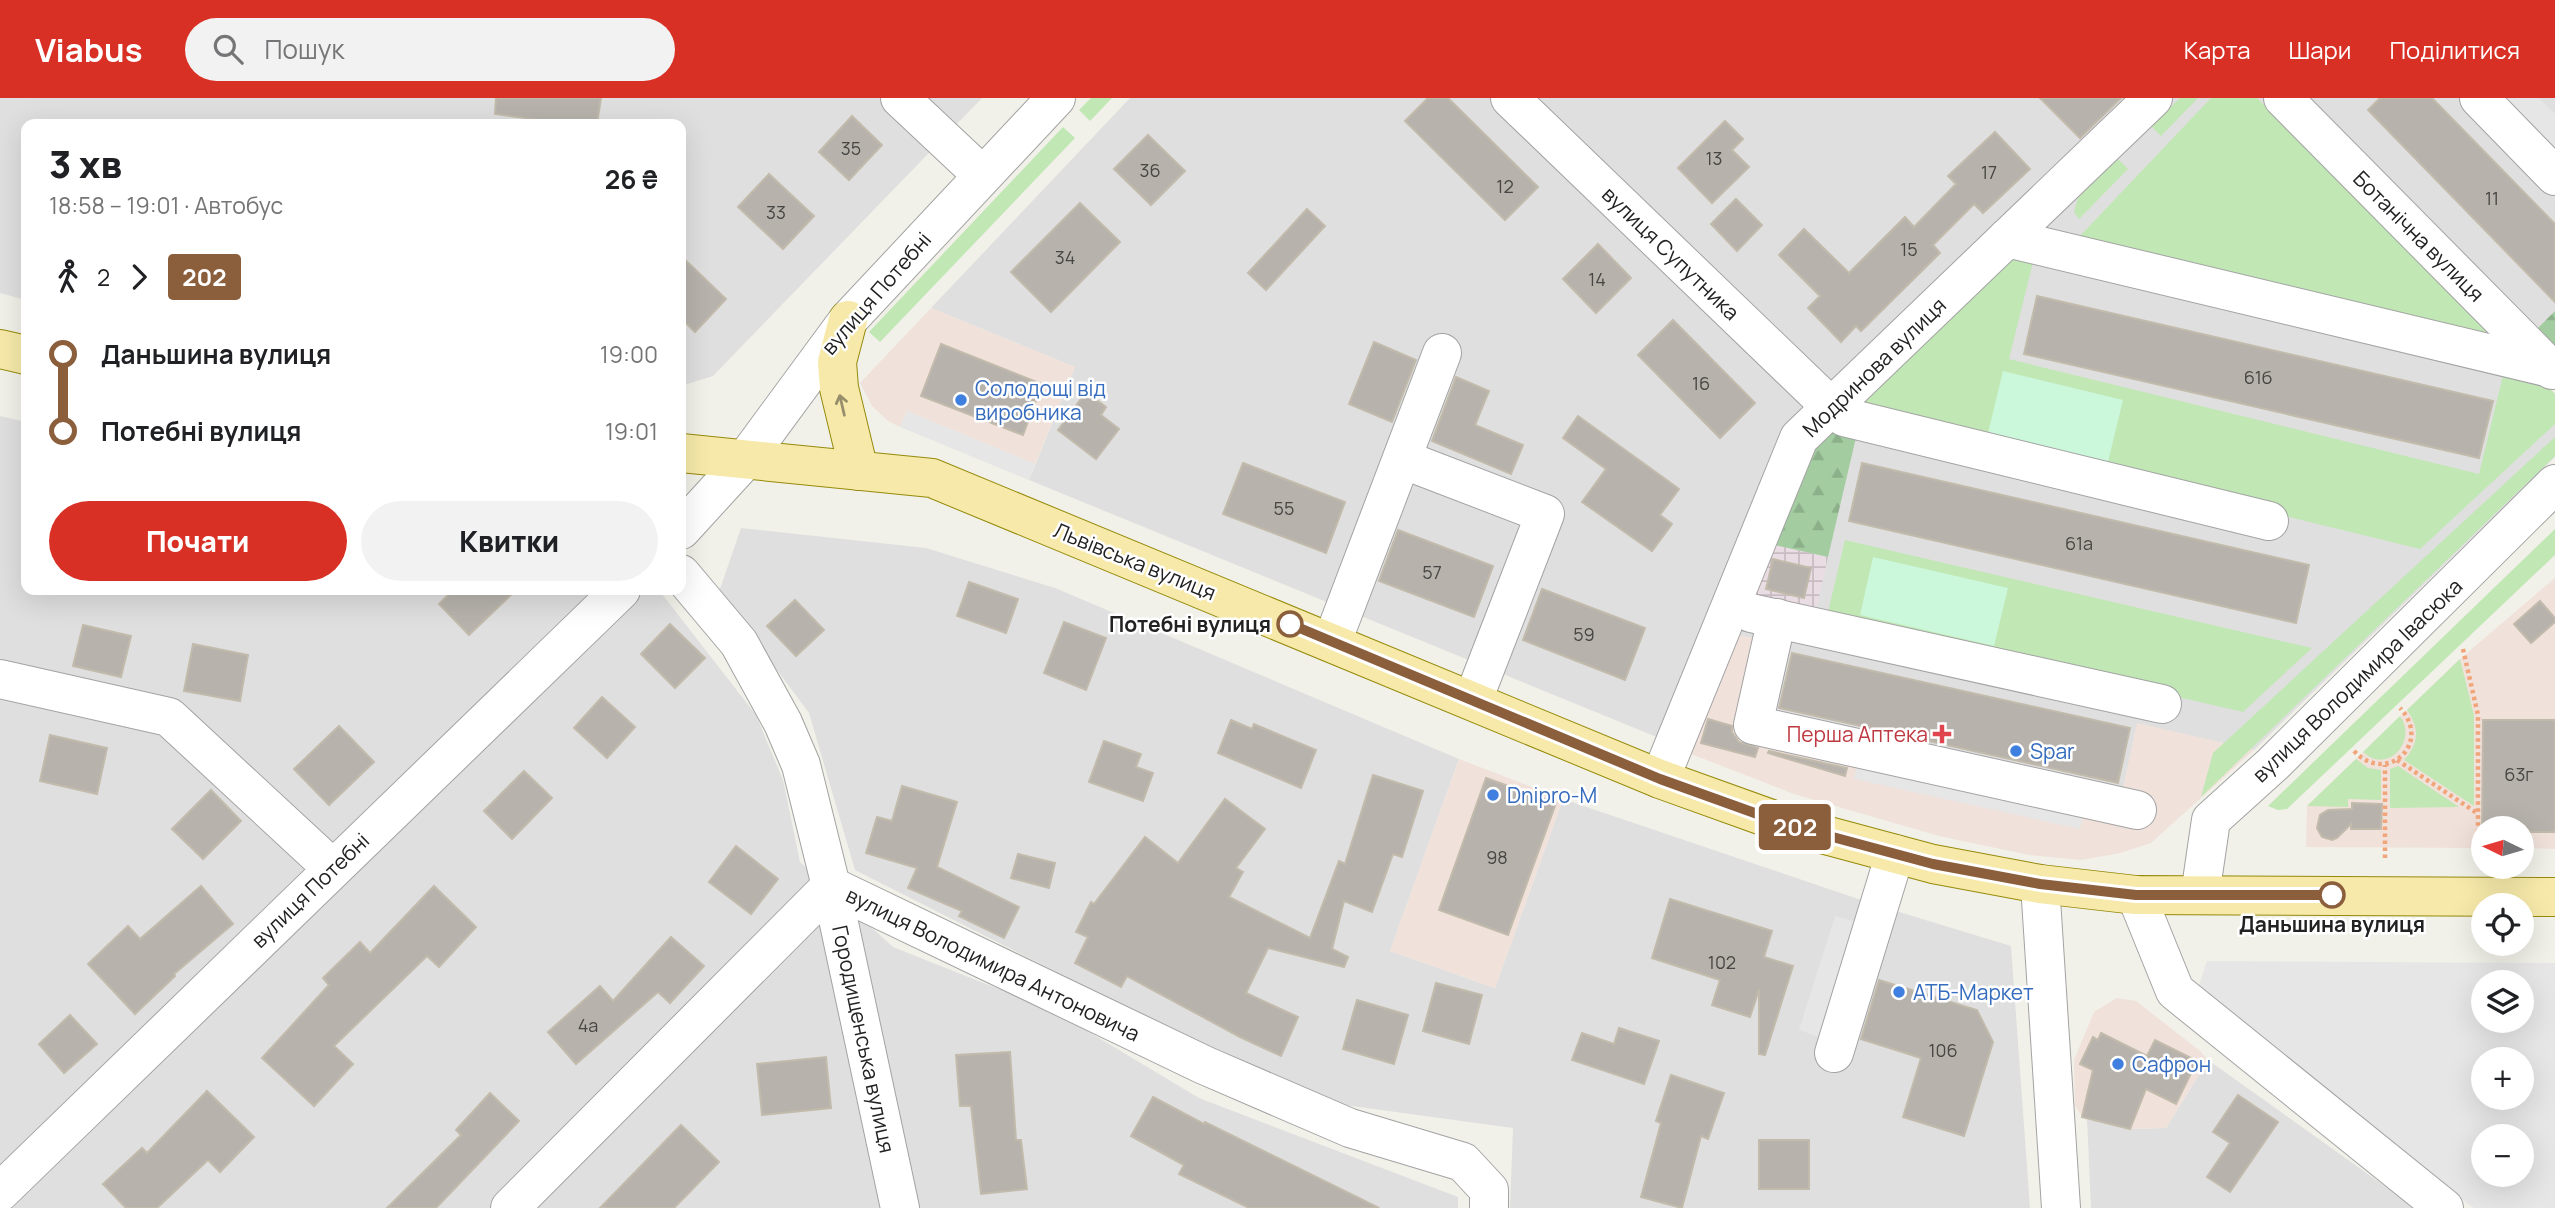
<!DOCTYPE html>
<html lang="uk">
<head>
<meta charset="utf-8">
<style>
	:root { --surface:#fff; --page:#f2f2f2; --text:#202124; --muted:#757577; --accent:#d93025 }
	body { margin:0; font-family:Manrope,sans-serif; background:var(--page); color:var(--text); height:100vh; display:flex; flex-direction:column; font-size:26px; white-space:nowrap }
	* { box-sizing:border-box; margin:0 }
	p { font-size:23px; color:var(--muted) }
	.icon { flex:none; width:38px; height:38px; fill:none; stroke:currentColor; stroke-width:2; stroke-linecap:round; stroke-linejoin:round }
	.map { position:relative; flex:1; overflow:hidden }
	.sheet { position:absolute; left:21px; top:21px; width:665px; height:476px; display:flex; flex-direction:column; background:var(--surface); border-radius:14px; box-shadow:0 7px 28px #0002 }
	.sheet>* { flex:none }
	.badge { padding:0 14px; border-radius:5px; font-size:24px; line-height:46px }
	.needle { width:46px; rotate:275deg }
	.controls { position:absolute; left:2471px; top:718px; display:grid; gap:14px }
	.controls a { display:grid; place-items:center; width:63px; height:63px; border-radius:50%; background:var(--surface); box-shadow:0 7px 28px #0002; font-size:35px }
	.map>.badge { position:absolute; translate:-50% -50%; box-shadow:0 0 0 4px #fff }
	.legs { display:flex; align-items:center; gap:10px; height:77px; padding:0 28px; font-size:23px }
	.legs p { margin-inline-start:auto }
	.overview { display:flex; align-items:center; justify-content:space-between; height:119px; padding:0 28px }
	h1 { font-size:38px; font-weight:800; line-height:52px }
	.cta { display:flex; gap:14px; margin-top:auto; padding:14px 28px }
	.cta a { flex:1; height:80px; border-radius:42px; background:var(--accent); color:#fff; font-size:28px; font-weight:800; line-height:80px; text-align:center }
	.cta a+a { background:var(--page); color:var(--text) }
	ul { padding:0 28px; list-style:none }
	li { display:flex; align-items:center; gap:24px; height:77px; font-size:26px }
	li i { display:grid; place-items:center; width:10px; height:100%; margin:0 9px; background:currentColor }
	li i::after { content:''; width:18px; height:18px; margin:-9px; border:5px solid; border-radius:50%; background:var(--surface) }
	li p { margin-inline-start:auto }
	li:first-child i { background:linear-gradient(#0000 50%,currentColor 0) }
	li:last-child i { background:linear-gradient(currentColor 50%,#0000 0) }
	header { display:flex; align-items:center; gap:42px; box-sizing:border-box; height:98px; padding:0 35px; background:var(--accent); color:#fff }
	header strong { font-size:33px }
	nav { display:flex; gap:38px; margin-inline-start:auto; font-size:24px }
	.search { width:490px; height:63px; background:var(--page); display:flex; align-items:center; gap:18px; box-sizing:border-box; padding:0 24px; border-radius:38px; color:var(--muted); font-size:26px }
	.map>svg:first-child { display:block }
	.residential { fill:#e0dfdf }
	.commercial { fill:#f0e1da }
	.industrial { fill:url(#industrial-grid) }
	.grass { fill:#c0e7b4 }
	.forest { fill:url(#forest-firs) }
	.park { fill:#cbf7da }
	.parking { fill:#e6e6e6; fill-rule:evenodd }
	.building { fill:#b7b3ac; stroke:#c2bbac; stroke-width:2 }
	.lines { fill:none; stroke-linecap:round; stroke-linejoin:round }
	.minor-casing { stroke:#a3a3a3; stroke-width:40 }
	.major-casing { stroke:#958a0b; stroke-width:40 }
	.path { stroke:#f1a57b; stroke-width:4.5; stroke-dasharray:3.5 3.5; stroke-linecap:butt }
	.minor { stroke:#fff; stroke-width:38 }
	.major { stroke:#f6e9a9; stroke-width:38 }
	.oneway { stroke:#978f6c }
	.line-1-casing { stroke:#fff; stroke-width:16 }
	.line-1 { stroke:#8b5e3c; stroke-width:10 }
	.shop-dot { fill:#3f7fe0; stroke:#fff; stroke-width:2.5 }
	.stop-1-dot { fill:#fff; stroke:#8b5e3c; stroke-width:3.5 }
	.health-dot { fill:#e0444e; stroke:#fff; stroke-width:2.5 }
	.labels { text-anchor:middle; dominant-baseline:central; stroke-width:5; stroke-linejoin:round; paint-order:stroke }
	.number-label { font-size:18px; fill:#474644 }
	.street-label { font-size:21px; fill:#222; stroke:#fff }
	.shop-label { font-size:21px; fill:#366cbe; stroke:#fff; text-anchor:start }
	.stop-label { font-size:21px; font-weight:bold; fill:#222; stroke:#fff; text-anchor:end }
	.health-label { font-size:21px; fill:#be3a42; stroke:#fff; text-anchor:end }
</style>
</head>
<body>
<header>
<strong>Viabus</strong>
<div class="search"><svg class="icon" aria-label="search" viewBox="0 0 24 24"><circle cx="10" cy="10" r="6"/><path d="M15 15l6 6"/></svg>Пошук</div>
<nav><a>Карта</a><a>Шари</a><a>Поділитися</a></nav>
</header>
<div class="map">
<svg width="2555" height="1110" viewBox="0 0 2555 1110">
	<defs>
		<pattern id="industrial-grid" width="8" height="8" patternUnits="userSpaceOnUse" patternTransform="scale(1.75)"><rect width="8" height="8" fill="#eadce3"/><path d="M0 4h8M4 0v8" fill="none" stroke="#c8bcc2"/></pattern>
		<pattern id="forest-firs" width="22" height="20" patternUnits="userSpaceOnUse" patternTransform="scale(1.75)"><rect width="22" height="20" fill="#a3cda1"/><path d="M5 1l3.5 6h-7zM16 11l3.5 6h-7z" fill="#8cb08a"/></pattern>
	</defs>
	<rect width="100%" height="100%" fill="#f1f1e9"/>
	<g class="residential">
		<path d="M0,0H982L713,278L681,288V26H26V202L0,195Z"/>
		<path d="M1130,0H1493L1815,309L1664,642L1029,382L1075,269L931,210Z"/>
		<path d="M1529,0H2137L1832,293Z"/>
		<path d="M2167,0H2263L2555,296V359L2254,652L2138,626L2122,696L1770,617L1729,535L1807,345Z"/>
		<path d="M2303,0H2555V255Z"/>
		<path d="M0,318L26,324V492H628L662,496L756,617L783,682L800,764L893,849L1054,913L1199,1000L1458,1099V1110H0Z"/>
		<path d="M741,430L926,450L1055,490L1459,661L1390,853L1495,890L1563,701L1873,806L2011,848L2030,1110H1510L1513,1030L1315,1003L1209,951L855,772L809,615L719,494Z"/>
		<path d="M2208,962L2386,1089L2413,1110H2091L2087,1021L2130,1031L2166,1030Z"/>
	</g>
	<g class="commercial">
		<path d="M931,210L1075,269L1035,366L907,313L900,329L888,323L872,308L860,285Z"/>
		<path d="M2555,480V751L2522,750V730H2483V750L2306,749L2307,708L2460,561Z"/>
		<path d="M1729,535L1786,547L1771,617L2122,695L2137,625L2254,652L2151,745L2120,755L2081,762L2029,757L1939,738L1794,696L1681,652Z"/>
		<path d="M1459,661L1563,701L1495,890L1390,853Z"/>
		<path d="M2117,900L2136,903L2200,953L2208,962L2166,1030L2130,1031L2082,1019L2075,1007L2074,962L2094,914Z"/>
	</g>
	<path class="industrial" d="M1766,445L1828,459L1815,517L1743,500Z"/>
	<g class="grass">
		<path d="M1091,0H1112L1090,23L1079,12Z"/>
		<path d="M2180,0H2198L2161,38L2151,28Z"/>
		<path d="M2211,0H2257L2487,233L2478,239L2079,139Z"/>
		<path d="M1063,29L1075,40L880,244L869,234Z"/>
		<path d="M2118,61L2128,71L2079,121L2074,114L2078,100Z"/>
		<path d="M2007,153L2034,160L2009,261L2479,376L2505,269L2536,276L2555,296V326L2420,451L1844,310Z"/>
		<path d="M2555,339V358L2201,699L2213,655Z"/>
		<path d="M2555,431V457L2287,711L2278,712L2268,708Z"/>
		<path d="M1845,442L2312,550L2243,614L1827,518Z"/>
		<path d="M2460,561L2474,617V708L2404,662C2419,646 2420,630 2407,612Z"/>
		<path d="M2400,618C2418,643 2387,677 2363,654Z"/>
		<path d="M2356,661L2368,670L2381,672V702L2348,701V709L2307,708Z"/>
		<path d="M2398,668L2459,709L2390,710V671Z"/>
	</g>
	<g class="forest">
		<path d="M2555,213V255L2534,234Z"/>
		<path d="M1829,324L1858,331L1828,459L1766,445Z"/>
	</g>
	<g class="park">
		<path d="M2003,273L2123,302L2108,364L1988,335Z"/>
		<path d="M1873,459L2008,490L1994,548L1860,517Z"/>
	</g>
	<g class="parking">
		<path d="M2498,0H2539L2555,16V64Z"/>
		<path d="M907,313L1035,366L1029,382L900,329Z"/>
		<path d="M1859,660L2085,711L2080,731L1854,681Z"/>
		<path d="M1835,818L1867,827L1831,943L1799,932Z"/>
		<path d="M2207,863L2555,865V1110H2474L2232,929L2198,890ZM2483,884H2522V922H2483ZM2483,961H2522V999H2483ZM2483,1038H2522V1076H2483Z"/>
	</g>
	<g class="building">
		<path d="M496,0H601L597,26H547L548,23L495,16Z"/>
		<path d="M1428,0H1448L1538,89L1505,122L1405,23Z"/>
		<path d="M2040,0H2121L2080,40Z"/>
		<path d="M2380,0H2432L2555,126V204L2368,12Z"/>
		<path d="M852,18L882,47L849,82L819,54Z"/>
		<path d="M1725,23L1743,41L1732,52L1749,69L1712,105L1678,70Z"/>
		<path d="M1995,34L2030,71L1983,115L1974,106L1933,147L1940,155L1861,233L1856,228L1841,244L1808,210L1820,198L1779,157L1804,131L1849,175L1905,119L1914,129L1956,86L1948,78Z"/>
		<path d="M1148,37L1185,73L1151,107L1114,71Z"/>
		<path d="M769,76L814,118L783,151L738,109Z"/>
		<path d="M1736,101L1762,127L1737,153L1711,126Z"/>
		<path d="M1080,105L1120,144L1051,214L1011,174Z"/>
		<path d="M1307,111L1325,128L1266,192L1248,175Z"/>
		<path d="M1598,146L1631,180L1596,215L1563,181Z"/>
		<path d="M681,158L726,201L695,234L681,220Z"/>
		<path d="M2037,198L2493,303L2479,360L2024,256Z"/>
		<path d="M1673,222L1755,305L1720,340L1638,257Z"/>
		<path d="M1374,244L1416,262L1392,324L1349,306Z"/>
		<path d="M941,246L1042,286L1023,337L921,298Z"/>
		<path d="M1456,279L1489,293L1475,327L1523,347L1511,376L1432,343Z"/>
		<path d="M1086,294L1106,309L1101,317L1119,331L1096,361L1058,332Z"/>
		<path d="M1578,318L1679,391L1660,417L1672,426L1652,453L1582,404L1606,371L1563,340Z"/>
		<path d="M1243,365L1345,404L1326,455L1223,416Z"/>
		<path d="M1862,365L2309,467L2296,525L1849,423Z"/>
		<path d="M1398,432L1493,468L1474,519L1379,483Z"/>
		<path d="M1773,461L1811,470L1804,500L1766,491Z"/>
		<path d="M969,484L1018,501L1006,535L957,518Z"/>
		<path d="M1542,491L1645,530L1625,582L1523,542Z"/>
		<path d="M453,492H516L469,537L439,506Z"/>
		<path d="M795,502L824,532L796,558L767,528Z"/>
		<path d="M2540,503L2555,520V524L2531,545L2514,526Z"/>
		<path d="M1064,524L1106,540L1086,592L1044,575Z"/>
		<path d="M670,526L705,560L675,590L641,556Z"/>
		<path d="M83,527L131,538L121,579L73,568Z"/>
		<path d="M193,546L248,557L240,603L184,593Z"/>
		<path d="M1792,555L2130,630L2118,685L1779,610Z"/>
		<path d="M602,599L635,629L607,660L574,630Z"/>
		<path d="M1708,621L1732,628V634L1739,644L1758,650L1755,659L1701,645Z"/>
		<path d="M1231,622L1252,631L1254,626L1316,652L1301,690L1218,655Z"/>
		<path d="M2483,622H2555V734H2522V730H2483L2482,733Z"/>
		<path d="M339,628L374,664L329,707L294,671Z"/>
		<path d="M50,637L107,650L97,696L40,683Z"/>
		<path d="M1104,643L1141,656L1136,669L1153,675L1143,703L1089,684Z"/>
		<path d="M1769,653L1847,670L1845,678L1768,655Z"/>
		<path d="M524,673L552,700L512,741L484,713Z"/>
		<path d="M1373,677L1423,693L1402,759L1393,756L1372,814L1344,803L1332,851L1348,859L1344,869L1268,850L1246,895L1298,919L1281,958L1240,939L1127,878L1121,889L1075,865L1088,839L1076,834L1091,804L1094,806L1145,739L1178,765L1225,701L1265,731L1236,770L1243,774L1229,799L1310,840L1339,763L1345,766Z"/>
		<path d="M1486,680L1556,705L1508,837L1439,812Z"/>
		<path d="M902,688L957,704L937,769L1019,809L1004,840L959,818L962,813L908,790L917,770L866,755L877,719L892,723Z"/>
		<path d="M211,692L241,723L203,761L172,731Z"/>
		<path d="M2352,705L2382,706L2381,731H2351V726L2337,740L2332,742L2322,739L2317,730L2320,717L2328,712L2352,711Z"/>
		<path d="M736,748L778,781L751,816L709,784Z"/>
		<path d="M1018,756L1055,765L1049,790L1011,780Z"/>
		<path d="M201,788L233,826L174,876L175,878L135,916L88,866L128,828L140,841Z"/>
		<path d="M434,788L476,829L439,869L427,858L334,948L353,966L314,1008L262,960L329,887L323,880L360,844L370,855Z"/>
		<path d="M1670,801L1772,833L1764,859L1793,868L1765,957L1759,956V892L1750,919L1712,907L1720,882L1652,860Z"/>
		<path d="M671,839L704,868L670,905L658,894L576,966L548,934L600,888L613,903Z"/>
		<path d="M1879,882L1977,912L1993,944L1964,1038L1903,1019L1921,960L1861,941Z"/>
		<path d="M1436,885L1482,897L1469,946L1423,933Z"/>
		<path d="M1357,902L1408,917L1394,966L1343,951Z"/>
		<path d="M70,917L97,946L64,975L39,946Z"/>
		<path d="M1619,930L1659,943L1644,986L1572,962L1582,935L1614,946Z"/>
		<path d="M2101,935L2147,958L2155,942L2197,963L2176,1006L2146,991L2130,1031L2082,1019L2093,972L2080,966L2093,939L2098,942Z"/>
		<path d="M1010,954L1016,1042H1021L1027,1091L981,1096L971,1008H960L956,957Z"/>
		<path d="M826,959L831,1010L762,1017L757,966Z"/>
		<path d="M1671,977L1724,995L1708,1041L1701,1038L1682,1110L1641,1099L1661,1025L1656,1023Z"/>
		<path d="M207,993L254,1039L220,1074L208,1062L157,1110H126L103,1086L142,1050L147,1055Z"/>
		<path d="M490,995L519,1023L436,1110H387L461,1037L456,1032Z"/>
		<path d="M2238,997L2278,1024L2230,1094L2207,1079L2230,1045L2213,1034Z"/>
		<path d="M1153,999L1204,1026L1205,1024L1379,1110H1249L1179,1076L1184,1067L1131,1038Z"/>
		<path d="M681,1027L719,1064L674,1110H600Z"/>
		<rect x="1759" y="1042" width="50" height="49"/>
	</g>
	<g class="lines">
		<defs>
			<g id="minor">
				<path d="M900,0L982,77"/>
				<path d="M1510,0L1831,309L1844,319L2269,423"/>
				<path d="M2283,0L2552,272"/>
				<path d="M2479,0L2555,78"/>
				<path d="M2007,140L2550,270"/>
				<path d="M1402,361L1545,416L1473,602"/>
				<path d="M681,432L745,362L848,222L1056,0"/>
				<path d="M681,476L739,545L783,625L801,667L831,788L900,1110"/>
				<path d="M1751,515L2162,606"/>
				<path d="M1777,520L1753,627L2137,712"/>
				<path d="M1332,544L1442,255"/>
				<path d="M0,581L169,619L332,770"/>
				<path d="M1660,681L1799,340L2153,0"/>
				<path d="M2040,786L2061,1110"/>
				<path d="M2136,797L2175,893L2444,1110"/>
				<path d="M2200,797L2211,722L2273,666L2555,386"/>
				<path d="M1834,955L1895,756"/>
				<path d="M0,1094L621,492"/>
				<path d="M510,1110L831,788L1204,967L1350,1030L1463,1064L1489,1092V1110"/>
			</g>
			<g id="major">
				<path d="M848,222L837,264L839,290L859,373"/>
				<path d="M0,251L26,257"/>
				<path d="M681,355L932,380L1660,681L1788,727L1933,766L2040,786L2136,797L2555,799"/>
			</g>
		</defs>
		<use href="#minor" class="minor-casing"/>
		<use href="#major" class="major-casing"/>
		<g class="path">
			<path d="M2463,551L2478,617V761"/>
			<path d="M2354,653C2387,688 2433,645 2400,610"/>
			<path d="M2397,662L2477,715"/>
			<path d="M2385,760V667"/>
		</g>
		<use href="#minor" class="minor"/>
		<use href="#major" class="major"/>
	</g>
	<defs><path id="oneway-shaft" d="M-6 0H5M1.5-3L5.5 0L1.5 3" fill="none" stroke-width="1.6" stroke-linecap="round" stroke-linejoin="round" transform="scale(1.75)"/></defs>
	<use class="oneway" href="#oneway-shaft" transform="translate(842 307) rotate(-103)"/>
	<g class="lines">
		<defs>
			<path id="line-1" d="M1290,526L1660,681L1788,727L1933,766L2040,786L2136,797H2332"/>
		</defs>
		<use href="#line-1" class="line-1-casing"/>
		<use href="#line-1" class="line-1"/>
	</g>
	<g class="shop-dot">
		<circle cx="961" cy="302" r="7"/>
		<circle cx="2016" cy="653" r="7"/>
		<circle cx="1493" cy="697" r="7"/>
		<circle cx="1899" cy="894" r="7"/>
		<circle cx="2118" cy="966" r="7"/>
	</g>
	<g class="stop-1-dot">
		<circle cx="1290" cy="526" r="12"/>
		<circle cx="2332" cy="797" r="12"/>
	</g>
	<path class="health-dot" d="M1938.5 625.5h7v7h7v7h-7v7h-7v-7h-7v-7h7z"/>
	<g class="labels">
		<g class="number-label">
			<text x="851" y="50">35</text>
			<text x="1714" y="60">13</text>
			<text x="1150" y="72">36</text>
			<text x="1989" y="74">17</text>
			<text x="1505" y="88">12</text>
			<text x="2492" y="100">11</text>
			<text x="776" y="114">33</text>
			<text x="1909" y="151">15</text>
			<text x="1065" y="159">34</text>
			<text x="1597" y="181">14</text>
			<text x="2258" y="279">61б</text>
			<text x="1701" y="285">16</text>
			<text x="1284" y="410">55</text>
			<text x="2079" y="445">61а</text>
			<text x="1432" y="474">57</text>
			<text x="1584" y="536">59</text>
			<text x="2519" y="676">63г</text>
			<text x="1497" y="759">98</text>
			<text x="1722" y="864">102</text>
			<text x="588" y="927">4а</text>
			<text x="1943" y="952">106</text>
		</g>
		<g class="street-label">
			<text transform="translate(2419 138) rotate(45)">Ботанічна вулиця</text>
			<text transform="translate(1671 155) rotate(44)">вулиця Супутника</text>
			<text transform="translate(876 195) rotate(-49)">вулиця Потебні</text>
			<text transform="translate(1874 269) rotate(-44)">Модринова вулиця</text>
			<text transform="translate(1135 463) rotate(22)">Львівська вулиця</text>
			<text transform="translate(2357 582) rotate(-44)">вулиця Володимира Івасюка</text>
			<text transform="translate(310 792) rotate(-44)">вулиця Потебні</text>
			<text transform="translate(993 866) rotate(26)">вулиця Володимира Антоновича</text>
			<text transform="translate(864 941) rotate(78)">Городищенська вулиця</text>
		</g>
		<g class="shop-label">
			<text x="975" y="290">Солодощі від<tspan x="975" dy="24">виробника</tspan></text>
			<text x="2030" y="653">Spar</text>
			<text x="1507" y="697">Dnipro-M</text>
			<text x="1913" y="894">АТБ-Маркет</text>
			<text x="2132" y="966">Сафрон</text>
		</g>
		<g class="stop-label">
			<text x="1271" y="526">Потебні вулиця</text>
			<text x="2332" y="826" text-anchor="middle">Даньшина вулиця</text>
		</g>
		<g class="health-label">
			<text x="1928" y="636">Перша Аптека</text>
		</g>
	</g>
</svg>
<div class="controls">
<a><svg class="needle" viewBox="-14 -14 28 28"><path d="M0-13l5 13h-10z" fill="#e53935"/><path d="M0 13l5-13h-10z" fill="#757577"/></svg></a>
<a><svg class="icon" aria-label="locate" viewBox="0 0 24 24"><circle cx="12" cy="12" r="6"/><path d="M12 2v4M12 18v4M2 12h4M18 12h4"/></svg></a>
<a><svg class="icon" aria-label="layers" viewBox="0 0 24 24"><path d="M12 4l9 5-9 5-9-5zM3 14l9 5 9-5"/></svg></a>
<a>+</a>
<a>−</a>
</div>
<b class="badge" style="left:1795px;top:729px;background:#8b5e3c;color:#fff">202</b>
<section class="sheet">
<div class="overview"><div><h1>3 хв</h1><p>18:58 – 19:01 · Автобус</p></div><b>26 ₴</b></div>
<div class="legs"><svg class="icon" aria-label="walk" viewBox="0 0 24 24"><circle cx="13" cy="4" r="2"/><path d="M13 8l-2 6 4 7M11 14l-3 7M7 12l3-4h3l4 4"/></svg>2<svg class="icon" aria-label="forward" viewBox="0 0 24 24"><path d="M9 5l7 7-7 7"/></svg><b class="badge" style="background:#8b5e3c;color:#fff">202</b></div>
<ul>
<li><i style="color:#8b5e3c"></i><b>Даньшина вулиця</b><p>19:00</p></li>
<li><i style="color:#8b5e3c"></i><b>Потебні вулиця</b><p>19:01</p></li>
</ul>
<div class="cta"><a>Почати</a><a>Квитки</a></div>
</section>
</div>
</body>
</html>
